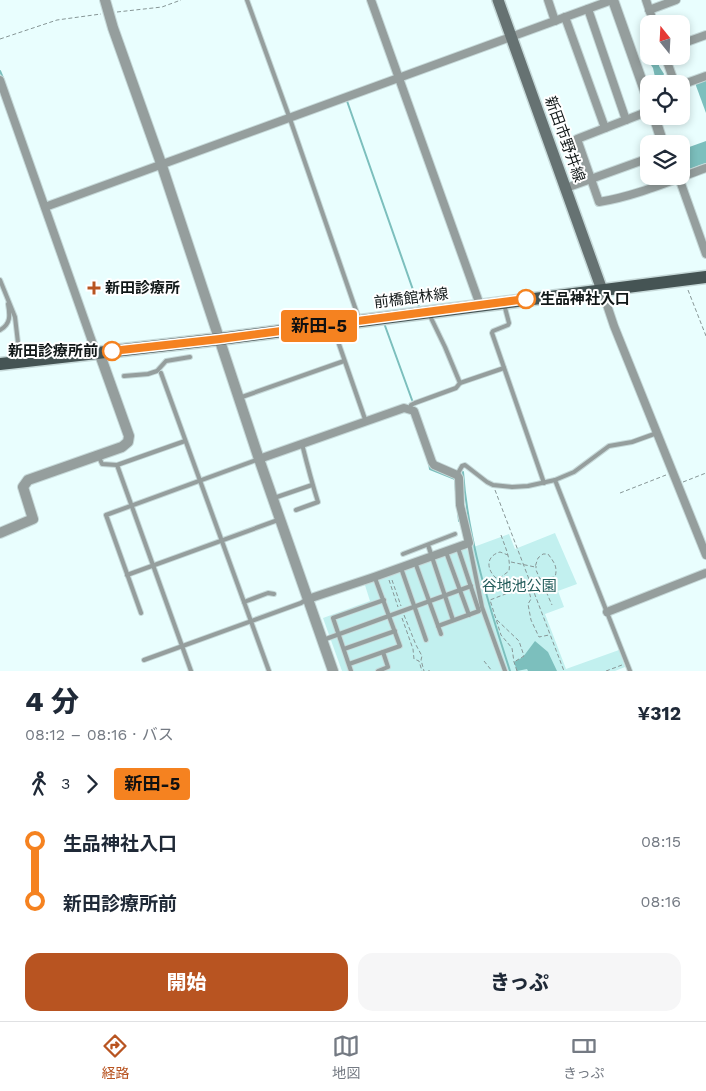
<!DOCTYPE html>
<html lang="ja">
<head>
<meta charset="utf-8">
<style>
	:root { --surface:#fff; --page:#f6f6f7; --text:#1f2937; --muted:#747a83; --line:#e0e1e3; --accent:#b85421 }
	body { margin:0; font-family:"Work Sans","Noto Sans JP",sans-serif; background:var(--page); color:var(--text); height:100vh; display:flex; flex-direction:column; font-size:19px; white-space:nowrap }
	* { box-sizing:border-box; margin:0 }
	p { font-size:16px; color:var(--muted) }
	.icon { flex:none; width:28px; height:28px; fill:none; stroke:currentColor; stroke-width:2; stroke-linecap:round; stroke-linejoin:round }
	.map { position:relative; height:671px; overflow:hidden }
	.details { display:flex; flex-direction:column; background:var(--surface); flex:1 }
	.details>* { flex:none }
	.badge { padding:0 10px; border-radius:4px; font-size:18px; line-height:32px }
	.needle { width:32px; rotate:342deg }
	.controls { position:absolute; left:640px; top:15px; display:grid; gap:10px }
	.controls a { display:grid; place-items:center; width:50px; height:50px; border-radius:10px; background:var(--surface); box-shadow:0 2px 8px #0003; font-size:25px }
	.map>.badge { position:absolute; translate:-50% -50%; box-shadow:0 0 0 2px #fff }
	.legs { display:flex; align-items:center; gap:8px; height:55px; padding:0 25px; font-size:16px }
	.legs p { margin-inline-start:auto }
	.summary { display:flex; align-items:center; justify-content:space-between; height:85px; padding:0 25px }
	h1 { font-size:28px; font-weight:800; line-height:38px }
	.action { display:flex; gap:10px; margin-top:auto; padding:10px 25px }
	.action a { flex:1; height:58px; border-radius:15px; background:var(--accent); color:#fff; font-size:20px; font-weight:800; line-height:58px; text-align:center }
	.action a+a { background:var(--page); color:var(--text) }
	ul { padding:0 25px; list-style:none }
	li { display:flex; align-items:center; gap:18px; height:60px; font-size:19px }
	li i { display:grid; place-items:center; width:8px; height:100%; margin:0 6px; background:currentColor }
	li i::after { content:''; width:12px; height:12px; margin:-6px; border:4px solid; border-radius:50%; background:var(--surface) }
	li p { margin-inline-start:auto }
	li:first-child i { background:linear-gradient(#0000 50%,currentColor 0) }
	li:last-child i { background:linear-gradient(currentColor 50%,#0000 0) }
	.tab-bar { display:flex; justify-content:space-around; align-items:center; height:70px; border-top:1px solid var(--line); background:var(--surface); font-size:14px; color:var(--muted) }
	.tab-bar a { display:grid; justify-items:center; gap:2px }
	.tab-bar .on { color:var(--accent) }
	.map>svg:first-child { display:block }
	.green { fill:#c2f0ef }
	.water { fill:#7cbfbd }
	.lines { fill:none; stroke-linecap:round; stroke-linejoin:round }
	.stream { stroke:#7cbfbd; stroke-width:2 }
	.service-casing { stroke:#c6d9d9; stroke-width:6 }
	.minor-casing { stroke:#c6d9d9; stroke-width:10 }
	.tertiary-casing { stroke:#c6d9d9; stroke-width:12 }
	.secondary-casing { stroke:#c6d9d9; stroke-width:14 }
	.primary-casing { stroke:#c6d9d9; stroke-width:15 }
	.path { stroke:#879696; stroke-width:1; stroke-dasharray:4 2.5; stroke-linecap:butt }
	.service { stroke:#959e9d; stroke-width:4 }
	.minor { stroke:#959e9d; stroke-width:8 }
	.tertiary { stroke:#959e9d; stroke-width:10 }
	.secondary { stroke:#667272; stroke-width:11 }
	.primary { stroke:#455454; stroke-width:12 }
	.line-1-casing { stroke:#fff; stroke-width:11 }
	.line-1 { stroke:#f58220; stroke-width:8 }
	.poi-dot { fill:#b85421; stroke:#fff; stroke-width:2 }
	.stop-1-dot { fill:#fff; stroke:#f58220; stroke-width:2.5 }
	.labels { text-anchor:middle; dominant-baseline:central; stroke-width:4; stroke-linejoin:round; paint-order:stroke }
	.street-label { font-size:15px; fill:#111818; stroke:#fff }
	.poi-label { font-size:15px; font-weight:bold; fill:#111818; stroke:#fff; text-anchor:start }
	.stop-label { font-size:15px; font-weight:bold; fill:#111818; stroke:#fff; text-anchor:start }
	.park-label { font-size:15px; fill:#235c5b; stroke:#fff }
</style>
</head>
<body>
<div class="map">
<svg width="706" height="671" viewBox="0 0 706 671">
	<rect width="100%" height="100%" fill="#e9fefe"/>
	<g class="green">
		<path d="M555,533L577,584L558,591L564,607L545,614L566,669L619,650L625,667L615,671H507L484,604L471,548L509,534L515,549Z"/>
		<path d="M466,548L469,553L482,614L502,671H342L323,618L370,601L364,582Z"/>
	</g>
	<g class="water">
		<path d="M655,57L659,59V66L664,74L662,78L658,80L655,77L653,68L649,62L650,59Z"/>
		<path d="M706,79V113L695,83Z"/>
		<path d="M706,141V163L684,171L681,170V150Z"/>
		<path d="M535,641L548,652L557,671H528L527,669L517,671L514,662L523,657Z"/>
	</g>
	<g class="lines">
		<g class="stream">
			<path d="M0,71L3,78"/>
			<path d="M347,101L419,307"/>
			<path d="M384,323L412,400"/>
			<path d="M429,463L430,469L455,479L456,492"/>
			<path d="M463,472C468,540 489,606 510,671"/>
			<path d="M458,511L459,521"/>
		</g>
		<defs>
			<g id="service">
				<path d="M247,0L290,119L359,319"/>
				<path d="M0,280L15,317L20,360"/>
				<path d="M504,304L509,323L508,325L493,331L492,333L544,483"/>
				<path d="M431,314V318L445,347L460,383"/>
				<path d="M333,327L366,422"/>
				<path d="M0,330C11,324 10,315 8,304"/>
				<path d="M161,373L269,671"/>
				<path d="M124,376L148,374L157,371L166,361L190,357"/>
				<path d="M239,398L344,361"/>
				<path d="M410,408L411,405L415,403L456,388L460,383L504,368"/>
				<path d="M99,457L102,464L117,465L185,441"/>
				<path d="M117,465L191,671"/>
				<path d="M457,475L462,466L465,465L487,482L493,485L512,487L528,486L555,480L574,472L609,446L632,442L657,433"/>
				<path d="M555,480L630,671"/>
				<path d="M274,498L312,485"/>
				<path d="M296,510L318,502C312,483 307,464 302,444"/>
				<path d="M469,543L482,607L505,671"/>
				<path d="M428,545L453,620"/>
				<path d="M446,552L469,615"/>
				<path d="M403,554L455,534"/>
				<path d="M415,562L441,634"/>
				<path d="M401,568L426,640"/>
				<path d="M127,575L278,520"/>
				<path d="M244,602L268,593L274,594"/>
				<path d="M141,613L106,515L259,459"/>
				<path d="M438,626L479,611L458,548"/>
				<path d="M323,640L471,586"/>
				<path d="M344,649L395,631"/>
				<path d="M144,660L301,603L307,599"/>
				<path d="M349,664L400,646L375,578"/>
				<path d="M351,671L333,618L384,600"/>
				<path d="M378,671L388,667L383,652"/>
			</g>
			<g id="minor">
				<path d="M371,0L480,305"/>
				<path d="M548,0L555,21"/>
				<path d="M646,0L654,24"/>
				<path d="M588,9L626,120"/>
				<path d="M649,10L676,0"/>
				<path d="M565,17L605,128"/>
				<path d="M681,44L706,35"/>
				<path d="M665,56L675,84"/>
				<path d="M0,80L94,347L99,352"/>
				<path d="M681,85L706,76"/>
				<path d="M649,111L577,139L599,202C636,196 670,181 706,168"/>
				<path d="M679,178L706,254"/>
				<path d="M566,188L649,158"/>
				<path d="M45,207L612,0"/>
				<path d="M602,290L614,326L706,555"/>
				<path d="M259,459L404,408L414,411L432,462L434,465L457,475L459,478L460,505L469,543L374,577L308,599"/>
				<path d="M607,612L706,573"/>
			</g>
			<g id="tertiary">
				<path d="M105,0L113,28L162,166L259,459L333,671"/>
				<path d="M613,0L649,102"/>
				<path d="M654,116L663,144"/>
				<path d="M675,176L676,179"/>
				<path d="M0,533L33,519L23,487L28,480L122,447L128,442L129,436L99,352"/>
			</g>
			<path id="secondary" d="M498,0L602,290"/>
			<path id="primary" d="M0,364L220,339L706,277"/>
		</defs>
		<use href="#service" class="service-casing"/>
		<use href="#minor" class="minor-casing"/>
		<use href="#tertiary" class="tertiary-casing"/>
		<use href="#secondary" class="secondary-casing"/>
		<use href="#primary" class="primary-casing"/>
		<g class="path">
			<path d="M117,12L162,7L181,0"/>
			<path d="M0,39L57,20L101,14"/>
			<path d="M688,290L706,336"/>
			<path d="M683,482L706,473"/>
			<path d="M495,490L564,671"/>
			<path d="M620,493L666,475"/>
			<path d="M501,535C505,547 511,558 509,571L501,577L496,578C486,569 486,556 500,552L508,555"/>
			<path d="M511,562L535,567L538,558L543,554H548C554,562 558,567 555,577L540,579L536,570V566"/>
			<path d="M389,580L398,607"/>
			<path d="M392,580L401,606"/>
			<path d="M541,580L552,605"/>
			<path d="M528,587L531,599L528,604L531,620L539,637L549,635"/>
			<path d="M404,615L416,645L422,656L421,660L424,671"/>
			<path d="M402,618L413,649L414,659L419,661L422,671"/>
			<path d="M497,620L519,641L524,656L514,662"/>
			<path d="M484,661L492,671"/>
			<path d="M428,671H430"/>
			<path d="M517,671L514,662L512,648L501,635L490,600L531,584"/>
			<path d="M606,671L622,665"/>
		</g>
		<use href="#service" class="service"/>
		<use href="#minor" class="minor"/>
		<use href="#tertiary" class="tertiary"/>
		<use href="#secondary" class="secondary"/>
		<use href="#primary" class="primary"/>
	</g>
	<g class="lines">
		<defs>
			<path id="line-1" d="M112,351L220,339L526,299"/>
		</defs>
		<use href="#line-1" class="line-1-casing"/>
		<use href="#line-1" class="line-1"/>
	</g>
	<path class="poi-dot" d="M91.5 280.5h5v5h5v5h-5v5h-5v-5h-5v-5h5z"/>
	<g class="stop-1-dot">
		<circle cx="526" cy="299" r="9"/>
		<circle cx="112" cy="351" r="9"/>
	</g>
	<g class="labels">
		<g class="street-label">
			<text transform="translate(565 139) rotate(70)">新田市野井線</text>
			<text transform="translate(411 298) rotate(-7)">前橋館林線</text>
		</g>
		<g class="poi-label">
			<text x="105" y="288">新田診療所</text>
		</g>
		<g class="stop-label">
			<text x="540" y="299">生品神社入口</text>
			<text x="98" y="351" text-anchor="end">新田診療所前</text>
		</g>
		<g class="park-label">
			<text x="519" y="586">谷地池公園</text>
		</g>
	</g>
</svg>
<div class="controls">
<a><svg class="needle" viewBox="-14 -14 28 28"><path d="M0-13l5 13h-10z" fill="#e53935"/><path d="M0 13l5-13h-10z" fill="#747a83"/></svg></a>
<a><svg class="icon" aria-label="locate" viewBox="0 0 24 24"><circle cx="12" cy="12" r="6"/><path d="M12 2v4M12 18v4M2 12h4M18 12h4"/></svg></a>
<a><svg class="icon" aria-label="layers" viewBox="0 0 24 24"><path d="M12 4l9 5-9 5-9-5zM3 14l9 5 9-5"/></svg></a>
</div>
<b class="badge" style="left:319px;top:326px;background:#f58220;color:#111">新田-5</b>
</div>
<section class="details">
<div class="summary"><div><h1>4 分</h1><p>08:12 – 08:16 · バス</p></div><b>¥312</b></div>
<div class="legs"><svg class="icon" aria-label="walk" viewBox="0 0 24 24"><circle cx="13" cy="4" r="2"/><path d="M13 8l-2 6 4 7M11 14l-3 7M7 12l3-4h3l4 4"/></svg>3<svg class="icon" aria-label="forward" viewBox="0 0 24 24"><path d="M9 5l7 7-7 7"/></svg><b class="badge" style="background:#f58220;color:#111">新田-5</b></div>
<ul>
<li><i style="color:#f58220"></i><b>生品神社入口</b><p>08:15</p></li>
<li><i style="color:#f58220"></i><b>新田診療所前</b><p>08:16</p></li>
</ul>
<div class="action"><a>開始</a><a>きっぷ</a></div>
</section>
<nav class="tab-bar">
<a class="on"><svg class="icon" aria-label="directions" viewBox="0 0 24 24"><path d="M12 3l9 9-9 9-9-9zM9 14v-3h6M13 9l2 2-2 2"/></svg>経路</a>
<a><svg class="icon" aria-label="map" viewBox="0 0 24 24"><path d="M3 6l6-2 6 2 6-2v14l-6 2-6-2-6 2zM9 4v14M15 6v14"/></svg>地図</a>
<a><svg class="icon" aria-label="tickets" viewBox="0 0 24 24"><path d="M3 7h18v10H3zM15 7v10"/></svg>きっぷ</a>
</nav>
</body>
</html>
